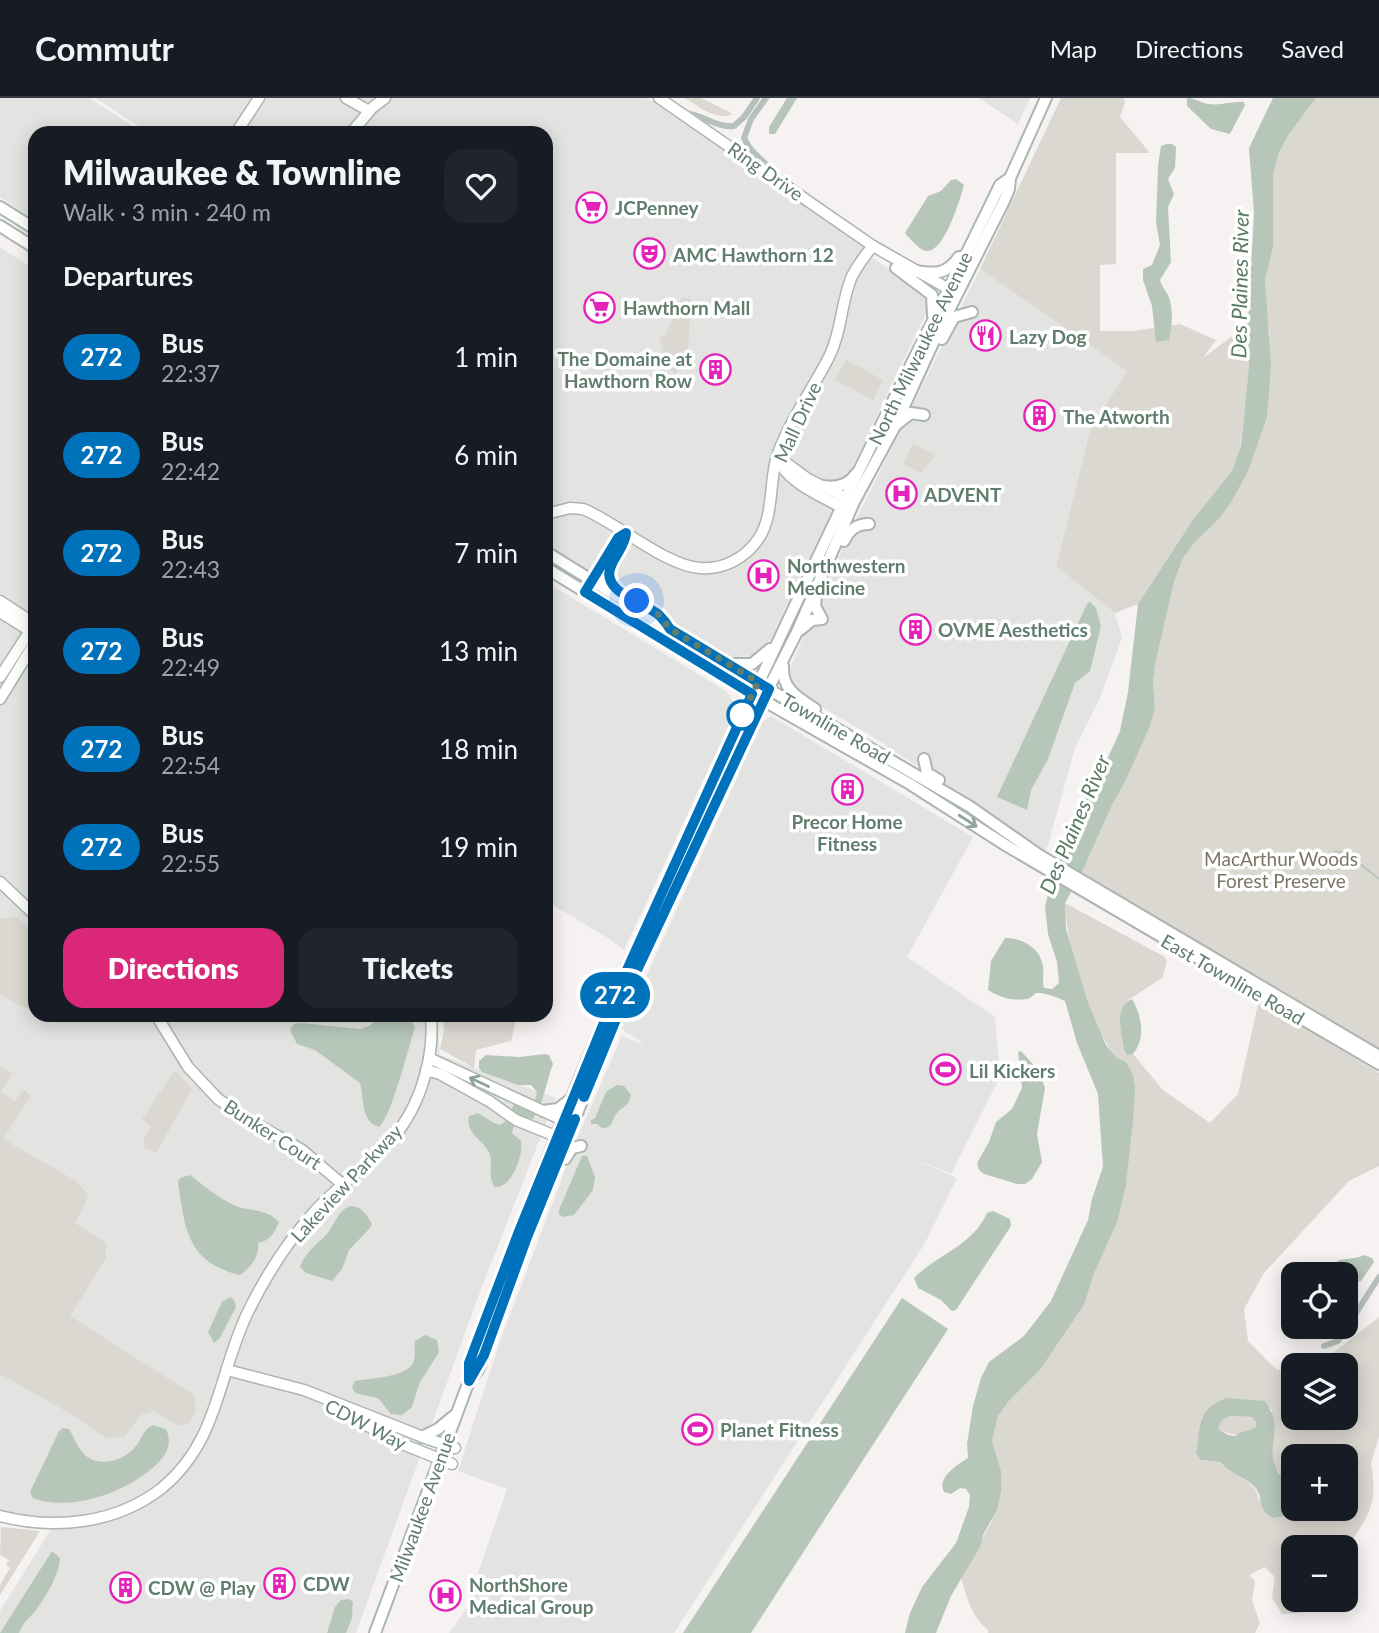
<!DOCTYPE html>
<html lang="en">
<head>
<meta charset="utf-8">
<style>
	:root { --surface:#171b24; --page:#20242c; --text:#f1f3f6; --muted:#9ea1a6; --line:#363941; --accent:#db2777 }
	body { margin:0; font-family:Lato,sans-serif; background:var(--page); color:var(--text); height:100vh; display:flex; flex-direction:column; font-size:26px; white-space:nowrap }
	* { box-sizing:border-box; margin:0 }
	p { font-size:23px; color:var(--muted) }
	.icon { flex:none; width:38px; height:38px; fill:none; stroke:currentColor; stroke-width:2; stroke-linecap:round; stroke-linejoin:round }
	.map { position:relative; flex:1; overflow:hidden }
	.drawer { position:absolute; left:28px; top:28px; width:525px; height:896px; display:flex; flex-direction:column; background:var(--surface); border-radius:21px; box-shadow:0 4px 18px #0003 }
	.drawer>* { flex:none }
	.badge { padding:0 14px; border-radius:23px; font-size:24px; line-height:46px }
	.controls { position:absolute; left:1281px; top:1164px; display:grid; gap:14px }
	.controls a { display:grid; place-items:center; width:77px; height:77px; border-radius:14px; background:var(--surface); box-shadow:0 4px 18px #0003; font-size:35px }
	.you { position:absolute; width:35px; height:35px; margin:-18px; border:5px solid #fff; border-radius:50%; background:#1a73e8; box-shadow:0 0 0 10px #1a73e833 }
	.map>.badge { position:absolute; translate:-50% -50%; box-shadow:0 0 0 4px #fff }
	h2 { padding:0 35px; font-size:26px; line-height:63px }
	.round { display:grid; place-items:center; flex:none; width:74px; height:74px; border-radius:21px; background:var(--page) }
	.summary { display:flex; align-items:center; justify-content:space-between; height:119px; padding:0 35px }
	h1 { font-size:33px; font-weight:800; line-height:52px }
	.button { display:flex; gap:14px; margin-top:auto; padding:14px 35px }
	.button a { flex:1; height:80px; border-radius:21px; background:var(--accent); color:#fff; font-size:28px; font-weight:800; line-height:80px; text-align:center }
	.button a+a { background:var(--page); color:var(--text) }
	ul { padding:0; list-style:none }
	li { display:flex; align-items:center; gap:21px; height:98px; padding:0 35px }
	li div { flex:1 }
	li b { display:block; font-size:26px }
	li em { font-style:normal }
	li .badge { min-width:77px; font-weight:700; text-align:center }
	header { display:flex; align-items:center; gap:42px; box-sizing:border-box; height:98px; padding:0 35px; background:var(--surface); border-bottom:2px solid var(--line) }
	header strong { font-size:33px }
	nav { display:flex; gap:38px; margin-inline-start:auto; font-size:24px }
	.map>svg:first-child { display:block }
	.built { fill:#e3e3e1 }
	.green { fill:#dbd7d1; fill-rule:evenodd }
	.water { fill:#b6c7ba; fill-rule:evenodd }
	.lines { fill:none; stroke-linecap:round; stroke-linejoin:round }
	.stream { stroke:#b6c7ba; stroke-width:2 }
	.secondary-casing { stroke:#aab6af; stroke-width:13 }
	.primary-casing { stroke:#abb6b0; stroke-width:14 }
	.street { stroke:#b7c1bb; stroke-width:6 }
	.secondary { stroke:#fff; stroke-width:10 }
	.primary { stroke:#fff; stroke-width:10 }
	.oneway { stroke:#90a499 }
	.line-casing { stroke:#fff; stroke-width:16 }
	.line { stroke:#0072bc; stroke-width:10 }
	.walk { stroke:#607d6d; stroke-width:7; stroke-dasharray:0 12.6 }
	.stop-dot { fill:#fff; stroke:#0072bc; stroke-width:3.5 }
	.labels { text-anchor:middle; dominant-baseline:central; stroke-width:7; stroke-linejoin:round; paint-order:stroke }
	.street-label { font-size:19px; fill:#607d6d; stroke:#fff }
	.poi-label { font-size:19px; font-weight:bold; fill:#607d6d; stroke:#fff; text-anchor:start }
	.park-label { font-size:19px; fill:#7a7563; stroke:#fff }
	.water-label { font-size:21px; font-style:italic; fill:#5a7963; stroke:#fff }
</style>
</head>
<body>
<header>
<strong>Commutr</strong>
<nav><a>Map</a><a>Directions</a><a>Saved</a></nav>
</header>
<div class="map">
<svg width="1379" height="1535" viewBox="0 0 1379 1535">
	<rect width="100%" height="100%" fill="#f6f2f2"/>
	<g class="built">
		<path d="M0,0H89L144,35H35V123L0,99Z"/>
		<path d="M95,0H252L232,35H150Z"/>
		<path d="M267,0H647L860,144L870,158L926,196L929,201V209L753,578L546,450V35H241Z"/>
		<path d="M979,0H1030L1018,26Z"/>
		<path d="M0,149L35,172V917H436L440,957L556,1000L481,1191L356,1535H0V1513L58,1420L26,1418L0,1412Z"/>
		<path d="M980,171L1127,273L1090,332L1056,468L1115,515L1122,540L1100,600L1075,650L1046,754L873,639L789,590L786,579L847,440Z"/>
		<path d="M546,484L726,593L737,610L624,852L608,840L546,803Z"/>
		<path d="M771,618L973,739L907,859L995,919L1000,979L951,1076L895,1053L957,1080L925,1145L674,1535H449L465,1513L507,1391L458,1373L500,1243L578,1038L622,938L645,947L622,931L763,623Z"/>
	</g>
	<g class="green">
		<path d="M685,0H701L733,16C715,23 700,9 685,0Z"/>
		<path d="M1061,0H1124L1125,4L1120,19L1150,55H1116V166L1100,167V233H1133L1180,226L1216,242L1203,260L1239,233L1248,222L1249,268L1247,292L1240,352L1232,373L1194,420L1138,506L1115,515L1056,468L1090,332L1127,273L980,171Z"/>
		<path d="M1316,0H1379V950L1087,780L1082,774L1113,705L1124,686L1155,608L1153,585L1155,567L1174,484L1183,460L1195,444L1219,421L1230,406L1270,236L1266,221L1265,182L1273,150V76L1279,55L1289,36Z"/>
		<path d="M682,200L691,201L688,251L690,255L675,276L667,268L659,239L665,238Z"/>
		<path d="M846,262L883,282L873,302L835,282Z"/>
		<path d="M913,346L933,355L935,358L921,375L903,366Z"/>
		<path d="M1065,805L1165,859L1167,864L1162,880L1128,902L1121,913L1124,952L1127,956H1133L1163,992L1210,1025L1238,996L1259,902L1379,975V1068L1349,1083L1264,1175L1244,1211L1248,1243L1277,1272L1293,1269V1320H1346V1267H1300L1328,1259L1379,1219V1338L1371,1366C1379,1405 1368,1419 1346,1451V1449H1293V1502H1311L1302,1515L1282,1516L1272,1500L1275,1479L1265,1469L1249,1477L1255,1483L1252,1502L1260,1525L1255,1535H988V1532C972,1520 966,1498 961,1479L992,1423L1001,1373L992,1343L998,1318L1009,1303L1040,1272L1084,1207L1095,1173L1117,960C1090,929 1066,847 1065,805ZM1257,1303L1272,1312L1271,1354L1275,1368L1293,1398V1358H1346V1410H1293V1405L1291,1411L1258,1401C1259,1383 1232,1379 1221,1364L1200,1362L1196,1355L1202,1318Z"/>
		<path d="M16,818L35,837V915C23,908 12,904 0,896V821Z"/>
		<path d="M443,917H517L511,943L476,952L474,970L440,951L444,933Z"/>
		<path d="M0,968L12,976L1,994L15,1003L23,991L31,998L3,1041L76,1083L88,1096L85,1106L75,1125L106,1145V1160L70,1218L194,1297L196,1312L189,1326L179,1328L155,1313L141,1317L124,1339L106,1340L71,1316L0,1276Z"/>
		<path d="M175,972L192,991L156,1055L144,1049L145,1046L143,1042L151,1029L142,1021Z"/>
		<path d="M1231,1318L1252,1319L1256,1324V1329C1242,1338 1232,1339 1218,1331L1222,1322Z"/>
		<path d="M1,1429L40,1433L0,1497V1487L10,1470L6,1467L9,1462L0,1457Z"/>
	</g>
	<g class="water">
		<path d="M787,0H797L775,36H769V29Z"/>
		<path d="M1187,0C1196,0 1201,5 1209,6C1220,8 1233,3 1244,4L1245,7L1230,36L1211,31L1187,8Z"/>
		<path d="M1273,0H1316L1289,36L1279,55L1273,76V150L1265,182L1271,267L1267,319L1248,373L1230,406L1219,421L1195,444L1183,460L1174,484L1155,567L1153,585L1155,609L1150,628L1124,686L1113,705L1082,774L1065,805L1066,831L1088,905L1106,947L1117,960L1126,964L1133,977L1135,990L1133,1022L1126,1087L1117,1124L1095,1173L1084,1207L1040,1272L1009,1303L998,1318L992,1343L1001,1373V1393L997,1412L983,1437L980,1449L951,1498L936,1535H905L910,1515L922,1489L956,1445L969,1409L970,1397L966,1391L960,1390L951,1396L944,1394C937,1379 956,1368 968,1360L967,1346L973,1308L981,1280L989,1264L1024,1238L1051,1203L1088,1122L1092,1101L1103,1069L1098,996L1077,945L1065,903C1059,900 1044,894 1037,895C1033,896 1031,901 1027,901C1013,903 1001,900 988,892L991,863L1005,840C1021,840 1040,849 1043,868C1044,876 1042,883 1044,890L1052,891L1059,885L1057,864L1048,836L1045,808L1063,740L1084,702L1101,675L1120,633L1128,594L1138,506L1194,420L1232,373L1241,348L1249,268L1248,222L1254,115L1249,50Z"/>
		<path d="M1167,46H1172L1176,49L1175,70L1168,81L1174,96L1168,109L1171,164L1160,182C1162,189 1165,191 1168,197C1174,210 1172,229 1169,242L1156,244L1152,208L1143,182V171L1152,167L1160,147L1156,125L1158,68L1161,48Z"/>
		<path d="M956,81L964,87C960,101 944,156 926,153C920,152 909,140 905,135L928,98L941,93L951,82Z"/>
		<path d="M1090,504L1096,510L1101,528L1090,573L1075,585L1048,661L1031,692L1027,712L997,699L1087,506Z"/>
		<path d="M1132,901C1142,918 1146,941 1133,956L1127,957L1124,952C1122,935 1113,909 1132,901Z"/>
		<path d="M383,917H408L415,929C409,948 391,1020 379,1029C361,1024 364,1001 360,985L315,952L297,946L290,932L294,926L301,925L360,931L369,928Z"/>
		<path d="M1021,953L1039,973L1045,990L1037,1036L1042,1064L1032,1081L1025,1086H1017L984,1076L979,1072L977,1065L989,1044L996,1024L1012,1011L1022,990L1018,954Z"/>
		<path d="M545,956L549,957L553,966C546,985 544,1004 533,1021L522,1019L514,1027L512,1035L521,1043C524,1057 511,1091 495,1089C487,1079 493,1067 490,1057C485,1042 465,1037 469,1018L478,1015L494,1025L501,1027L506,1022L514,1006L529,1013L535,1002L537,994L531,987H518L482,974L479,970V963L486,957L520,959Z"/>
		<path d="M617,987L624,988L631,997C629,1008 623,1008 617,1015C611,1022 614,1030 602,1030L597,1026H591V1022L595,1020L606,994Z"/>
		<path d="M582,1058H587L595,1079L593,1092L574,1117L563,1119L559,1116V1112Z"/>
		<path d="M190,1077C203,1087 217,1099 232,1106C249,1115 265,1109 279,1124C275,1135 269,1143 258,1145C260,1157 251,1170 240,1177C186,1164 185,1130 178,1084L180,1080Z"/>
		<path d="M350,1108C362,1108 367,1117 372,1126L370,1130L349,1152L342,1171L332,1183L306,1175L300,1169C305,1155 315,1148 325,1138C335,1128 337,1113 350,1108Z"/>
		<path d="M993,1113L1010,1121L1011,1128L956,1212L952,1213L941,1202L918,1190L914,1180C938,1156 972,1148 987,1115Z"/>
		<path d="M1364,1157L1372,1160L1374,1164L1361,1183L1350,1186L1346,1184V1176H1335L1337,1163C1343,1160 1354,1162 1364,1157Z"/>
		<path d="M230,1199L234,1202L236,1209L220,1240L214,1245L208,1234L222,1204Z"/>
		<path d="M902,1200L948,1231L751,1535H683Z"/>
		<path d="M425,1237L437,1242L439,1254L419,1286L412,1309L402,1317L391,1316L378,1300L355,1295L352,1289L355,1283C370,1280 405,1280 413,1265C416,1259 414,1250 415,1243Z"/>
		<path d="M1226,1300L1265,1303C1268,1309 1273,1314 1274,1322C1277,1345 1266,1351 1279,1376L1284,1377L1293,1398L1291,1411L1283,1418L1273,1420C1256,1409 1264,1404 1257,1392C1250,1380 1230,1377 1221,1364L1200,1362L1196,1355C1202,1326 1195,1313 1226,1300ZM1231,1318L1252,1319L1256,1324V1329C1249,1334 1242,1332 1235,1338L1228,1337L1218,1331L1222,1322Z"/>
		<path d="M153,1327L166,1331C172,1344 168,1355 158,1365C130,1393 72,1415 33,1400L30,1394L59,1333L63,1330L69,1331C74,1339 77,1348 83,1355C97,1371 125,1363 136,1348C142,1340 144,1331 153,1327Z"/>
		<path d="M52,1453L60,1460C60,1475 45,1500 36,1512C29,1521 23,1524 19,1535H0Z"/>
		<path d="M349,1501L353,1504L352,1520L346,1535H327L335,1509L341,1502Z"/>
	</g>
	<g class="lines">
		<path class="stream" d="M1313,772L1317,764L1336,753L1348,756L1379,781"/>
		<defs>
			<g id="secondary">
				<path d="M346,0L369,13"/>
				<path d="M659,0L873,148L954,194"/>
				<path d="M236,35L259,0"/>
				<path d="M351,35L372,10L385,0"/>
				<path d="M777,359C786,384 819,397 841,409"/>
				<path d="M778,359L808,381L846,400"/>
				<path d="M546,416L570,410L583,411C616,424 666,468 700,470C723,472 746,460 759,440C774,417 769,384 777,358C788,326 813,290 829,259C842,233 841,203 852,178C858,167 865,157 873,148"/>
				<path d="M610,470C610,471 609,480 609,481C613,496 655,513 667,527"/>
				<path d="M606,473L625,444L626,435"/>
				<path d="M592,482L618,440L626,435"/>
				<path d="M0,503L35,526"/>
				<path d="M0,514L35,536"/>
				<path d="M0,579L35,525"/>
				<path d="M0,601L35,544"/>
				<path d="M0,784L35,817"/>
				<path d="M156,917L188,969L218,1001L248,1021L302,1052L342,1086"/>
				<path d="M429,960L569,1025"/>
				<path d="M426,972L440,976L489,1003L516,1022L563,1041"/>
				<path d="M227,1272L304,1292L428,1341L455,1350"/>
				<path d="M334,1310L400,1345L452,1366"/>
				<path d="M0,1418C55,1432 116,1426 162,1390C219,1343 218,1277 247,1216C265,1179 287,1144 314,1114C336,1090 362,1071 385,1049C418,1015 435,964 431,917"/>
			</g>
			<g id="primary">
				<path d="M0,109L35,131"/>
				<path d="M0,128L35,150"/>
				<path d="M896,170L932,197L933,217"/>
				<path d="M915,173C936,176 946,177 959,159"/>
				<path d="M942,241L954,219L972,214"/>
				<path d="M897,326L911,315L924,317"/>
				<path d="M823,388C836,390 848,388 856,376"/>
				<path d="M844,443C849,432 856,426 869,426"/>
				<path d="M546,454L748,579L969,708L1039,757L1379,958"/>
				<path d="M546,470L752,596L910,686L1007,748L1379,966"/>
				<path d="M800,532L812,522L822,521L815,508L816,498"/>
				<path d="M729,566H752L770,551"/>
				<path d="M783,568C781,590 798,600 815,611"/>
				<path d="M924,661L927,675L939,682"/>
				<path d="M543,1013L558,1011L572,1000"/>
				<path d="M565,1061L572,1050L581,1048"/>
				<path d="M469,1283V1265C516,1144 560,1021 613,903C688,734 766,568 845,402C895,296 949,193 1000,87L1010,80"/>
				<path d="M422,1339L438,1331L455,1317"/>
				<path d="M375,1535L469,1283L478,1272L484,1257L527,1139L620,909L753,621L797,534L854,404L895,328L938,234L1004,103L1009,91L1010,80L1046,0"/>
			</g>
		</defs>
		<use href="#secondary" class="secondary-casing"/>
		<use href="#primary" class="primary-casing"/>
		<g class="street">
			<path d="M766,0L751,21L744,40C751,57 769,65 779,81"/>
			<path d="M684,15C703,16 715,30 734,28L744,19L757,0"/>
			<path d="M1324,1248L1338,1243L1379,1179"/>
		</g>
		<use href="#secondary" class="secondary"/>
		<use href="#primary" class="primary"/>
	</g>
	<defs><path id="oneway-shaft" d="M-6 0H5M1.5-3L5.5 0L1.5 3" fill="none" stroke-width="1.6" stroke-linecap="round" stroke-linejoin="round" transform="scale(1.75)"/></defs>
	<g class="oneway">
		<use href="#oneway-shaft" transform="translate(968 723) rotate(33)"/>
		<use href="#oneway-shaft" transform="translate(479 984) rotate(-154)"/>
	</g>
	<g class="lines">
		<defs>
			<path id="line" d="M575,1021L527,1139L484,1257L469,1283V1265L518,1136L612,905L752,596L585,494L618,440L626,435C625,449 614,457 610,471C603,495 645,505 659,517C663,521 667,526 670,531L769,591L631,885L584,999"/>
		</defs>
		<use href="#line" class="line-casing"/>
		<use href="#line" class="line"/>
		<path class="walk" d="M637,503L659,517L670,531L758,584L740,621L742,617"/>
	</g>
	<defs>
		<symbol id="supermarket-ring" viewBox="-11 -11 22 22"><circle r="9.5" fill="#fff" stroke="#e523ba" stroke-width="1.5"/><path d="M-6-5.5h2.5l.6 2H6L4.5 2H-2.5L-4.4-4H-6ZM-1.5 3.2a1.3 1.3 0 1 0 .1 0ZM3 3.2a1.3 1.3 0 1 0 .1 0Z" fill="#e523ba"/></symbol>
		<symbol id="theatre-ring" viewBox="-11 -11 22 22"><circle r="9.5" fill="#fff" stroke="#e523ba" stroke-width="1.5"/><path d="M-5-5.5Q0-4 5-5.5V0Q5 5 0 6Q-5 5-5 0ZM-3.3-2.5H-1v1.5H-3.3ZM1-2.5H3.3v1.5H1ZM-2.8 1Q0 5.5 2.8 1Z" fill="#e523ba"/></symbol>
		<symbol id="restaurant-ring" viewBox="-11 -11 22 22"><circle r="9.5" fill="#fff" stroke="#e523ba" stroke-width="1.5"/><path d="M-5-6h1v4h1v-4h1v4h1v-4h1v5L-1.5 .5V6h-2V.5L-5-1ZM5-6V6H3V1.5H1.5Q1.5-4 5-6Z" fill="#e523ba"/></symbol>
		<symbol id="building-ring" viewBox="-11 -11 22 22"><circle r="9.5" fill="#fff" stroke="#e523ba" stroke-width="1.5"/><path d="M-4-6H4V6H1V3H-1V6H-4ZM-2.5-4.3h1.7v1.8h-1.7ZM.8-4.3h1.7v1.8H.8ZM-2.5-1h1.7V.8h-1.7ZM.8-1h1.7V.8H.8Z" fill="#e523ba"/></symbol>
		<symbol id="hospital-ring" viewBox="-11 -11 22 22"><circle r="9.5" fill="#fff" stroke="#e523ba" stroke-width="1.5"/><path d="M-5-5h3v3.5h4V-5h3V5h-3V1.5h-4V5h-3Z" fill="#e523ba"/></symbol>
		<symbol id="stadium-ring" viewBox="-11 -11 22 22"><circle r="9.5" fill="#fff" stroke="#e523ba" stroke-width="1.5"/><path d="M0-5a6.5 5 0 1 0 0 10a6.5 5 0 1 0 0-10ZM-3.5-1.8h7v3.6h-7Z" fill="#e523ba"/></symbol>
	</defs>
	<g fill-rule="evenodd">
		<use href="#supermarket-ring" x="574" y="92" width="35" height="35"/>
		<use href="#theatre-ring" x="632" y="138" width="35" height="35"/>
		<use href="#supermarket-ring" x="582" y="192" width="35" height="35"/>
		<use href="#restaurant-ring" x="968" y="220" width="35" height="35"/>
		<use href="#building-ring" x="698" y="254" width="35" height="35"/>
		<use href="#building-ring" x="1022" y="300" width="35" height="35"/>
		<use href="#hospital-ring" x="884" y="378" width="35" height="35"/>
		<use href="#hospital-ring" x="746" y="460" width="35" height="35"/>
		<use href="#building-ring" x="898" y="514" width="35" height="35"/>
		<use href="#building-ring" x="830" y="674" width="35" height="35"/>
		<use href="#stadium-ring" x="928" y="954" width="35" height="35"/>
		<use href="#stadium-ring" x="680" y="1314" width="35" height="35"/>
		<use href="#building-ring" x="262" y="1468" width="35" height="35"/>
		<use href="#building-ring" x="108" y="1472" width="35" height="35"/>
		<use href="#hospital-ring" x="428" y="1480" width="35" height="35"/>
	</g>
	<circle class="stop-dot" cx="742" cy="617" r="14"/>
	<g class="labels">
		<g class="street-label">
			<text transform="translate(766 73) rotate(35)">Ring Drive</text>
			<text transform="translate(920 250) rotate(-64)">North Milwaukee Avenue</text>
			<text transform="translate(797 324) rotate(-65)">Mall Drive</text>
			<text transform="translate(836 630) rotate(30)">Townline Road</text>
			<text transform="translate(1233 881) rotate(30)">East Townline Road</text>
			<text transform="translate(273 1036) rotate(33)">Bunker Court</text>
			<text transform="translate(346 1085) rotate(-47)">Lakeview Parkway</text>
			<text transform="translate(366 1326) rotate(27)">CDW Way</text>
			<text transform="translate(422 1409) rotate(-70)">Milwaukee Avenue</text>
		</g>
		<g class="poi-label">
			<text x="615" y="109">JCPenney</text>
			<text x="673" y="156">AMC Hawthorn 12</text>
			<text x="623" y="209">Hawthorn Mall</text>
			<text x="1009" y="238">Lazy Dog</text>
			<text x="692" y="260" text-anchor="end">The Domaine at<tspan x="692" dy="22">Hawthorn Row</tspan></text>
			<text x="1063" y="318">The Atworth</text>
			<text x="924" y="396">ADVENT</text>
			<text x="787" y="467">Northwestern<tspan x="787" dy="22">Medicine</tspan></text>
			<text x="938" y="531">OVME Aesthetics</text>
			<text x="847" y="723" text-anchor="middle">Precor Home<tspan x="847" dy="22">Fitness</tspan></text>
			<text x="969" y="972">Lil Kickers</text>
			<text x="720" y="1331">Planet Fitness</text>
			<text x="303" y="1485">CDW</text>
			<text x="469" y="1486">NorthShore<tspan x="469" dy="22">Medical Group</tspan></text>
			<text x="148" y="1489">CDW @ Play</text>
		</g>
		<g class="park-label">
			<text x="1281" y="760">MacArthur Woods<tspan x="1281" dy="22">Forest Preserve</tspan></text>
		</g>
		<g class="water-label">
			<text transform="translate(1239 186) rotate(-89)">Des Plaines River</text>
			<text transform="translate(1074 726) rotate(-67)">Des Plaines River</text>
		</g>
	</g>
</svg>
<div class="controls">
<a><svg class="icon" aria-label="locate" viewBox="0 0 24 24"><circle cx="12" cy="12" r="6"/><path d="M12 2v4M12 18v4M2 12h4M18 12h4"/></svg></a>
<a><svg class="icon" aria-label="layers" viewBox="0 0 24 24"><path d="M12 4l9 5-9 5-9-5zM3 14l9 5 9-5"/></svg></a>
<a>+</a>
<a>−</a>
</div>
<div class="you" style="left:637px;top:503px"></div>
<b class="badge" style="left:615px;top:897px;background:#0072bc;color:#fff">272</b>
<section class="drawer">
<div class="summary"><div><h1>Milwaukee &amp; Townline</h1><p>Walk · 3 min · 240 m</p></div><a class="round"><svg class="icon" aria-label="heart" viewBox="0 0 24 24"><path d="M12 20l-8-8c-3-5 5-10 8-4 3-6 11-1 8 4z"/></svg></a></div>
<h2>Departures</h2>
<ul>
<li><span class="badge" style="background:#0072bc;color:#fff">272</span><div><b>Bus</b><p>22:37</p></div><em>1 min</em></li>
<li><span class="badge" style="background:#0072bc;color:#fff">272</span><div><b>Bus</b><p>22:42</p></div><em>6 min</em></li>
<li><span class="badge" style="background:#0072bc;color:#fff">272</span><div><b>Bus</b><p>22:43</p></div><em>7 min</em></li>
<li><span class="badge" style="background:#0072bc;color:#fff">272</span><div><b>Bus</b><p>22:49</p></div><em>13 min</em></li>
<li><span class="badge" style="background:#0072bc;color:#fff">272</span><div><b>Bus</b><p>22:54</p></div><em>18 min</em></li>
<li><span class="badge" style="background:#0072bc;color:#fff">272</span><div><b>Bus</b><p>22:55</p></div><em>19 min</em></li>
</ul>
<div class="button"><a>Directions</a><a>Tickets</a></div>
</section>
</div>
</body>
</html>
